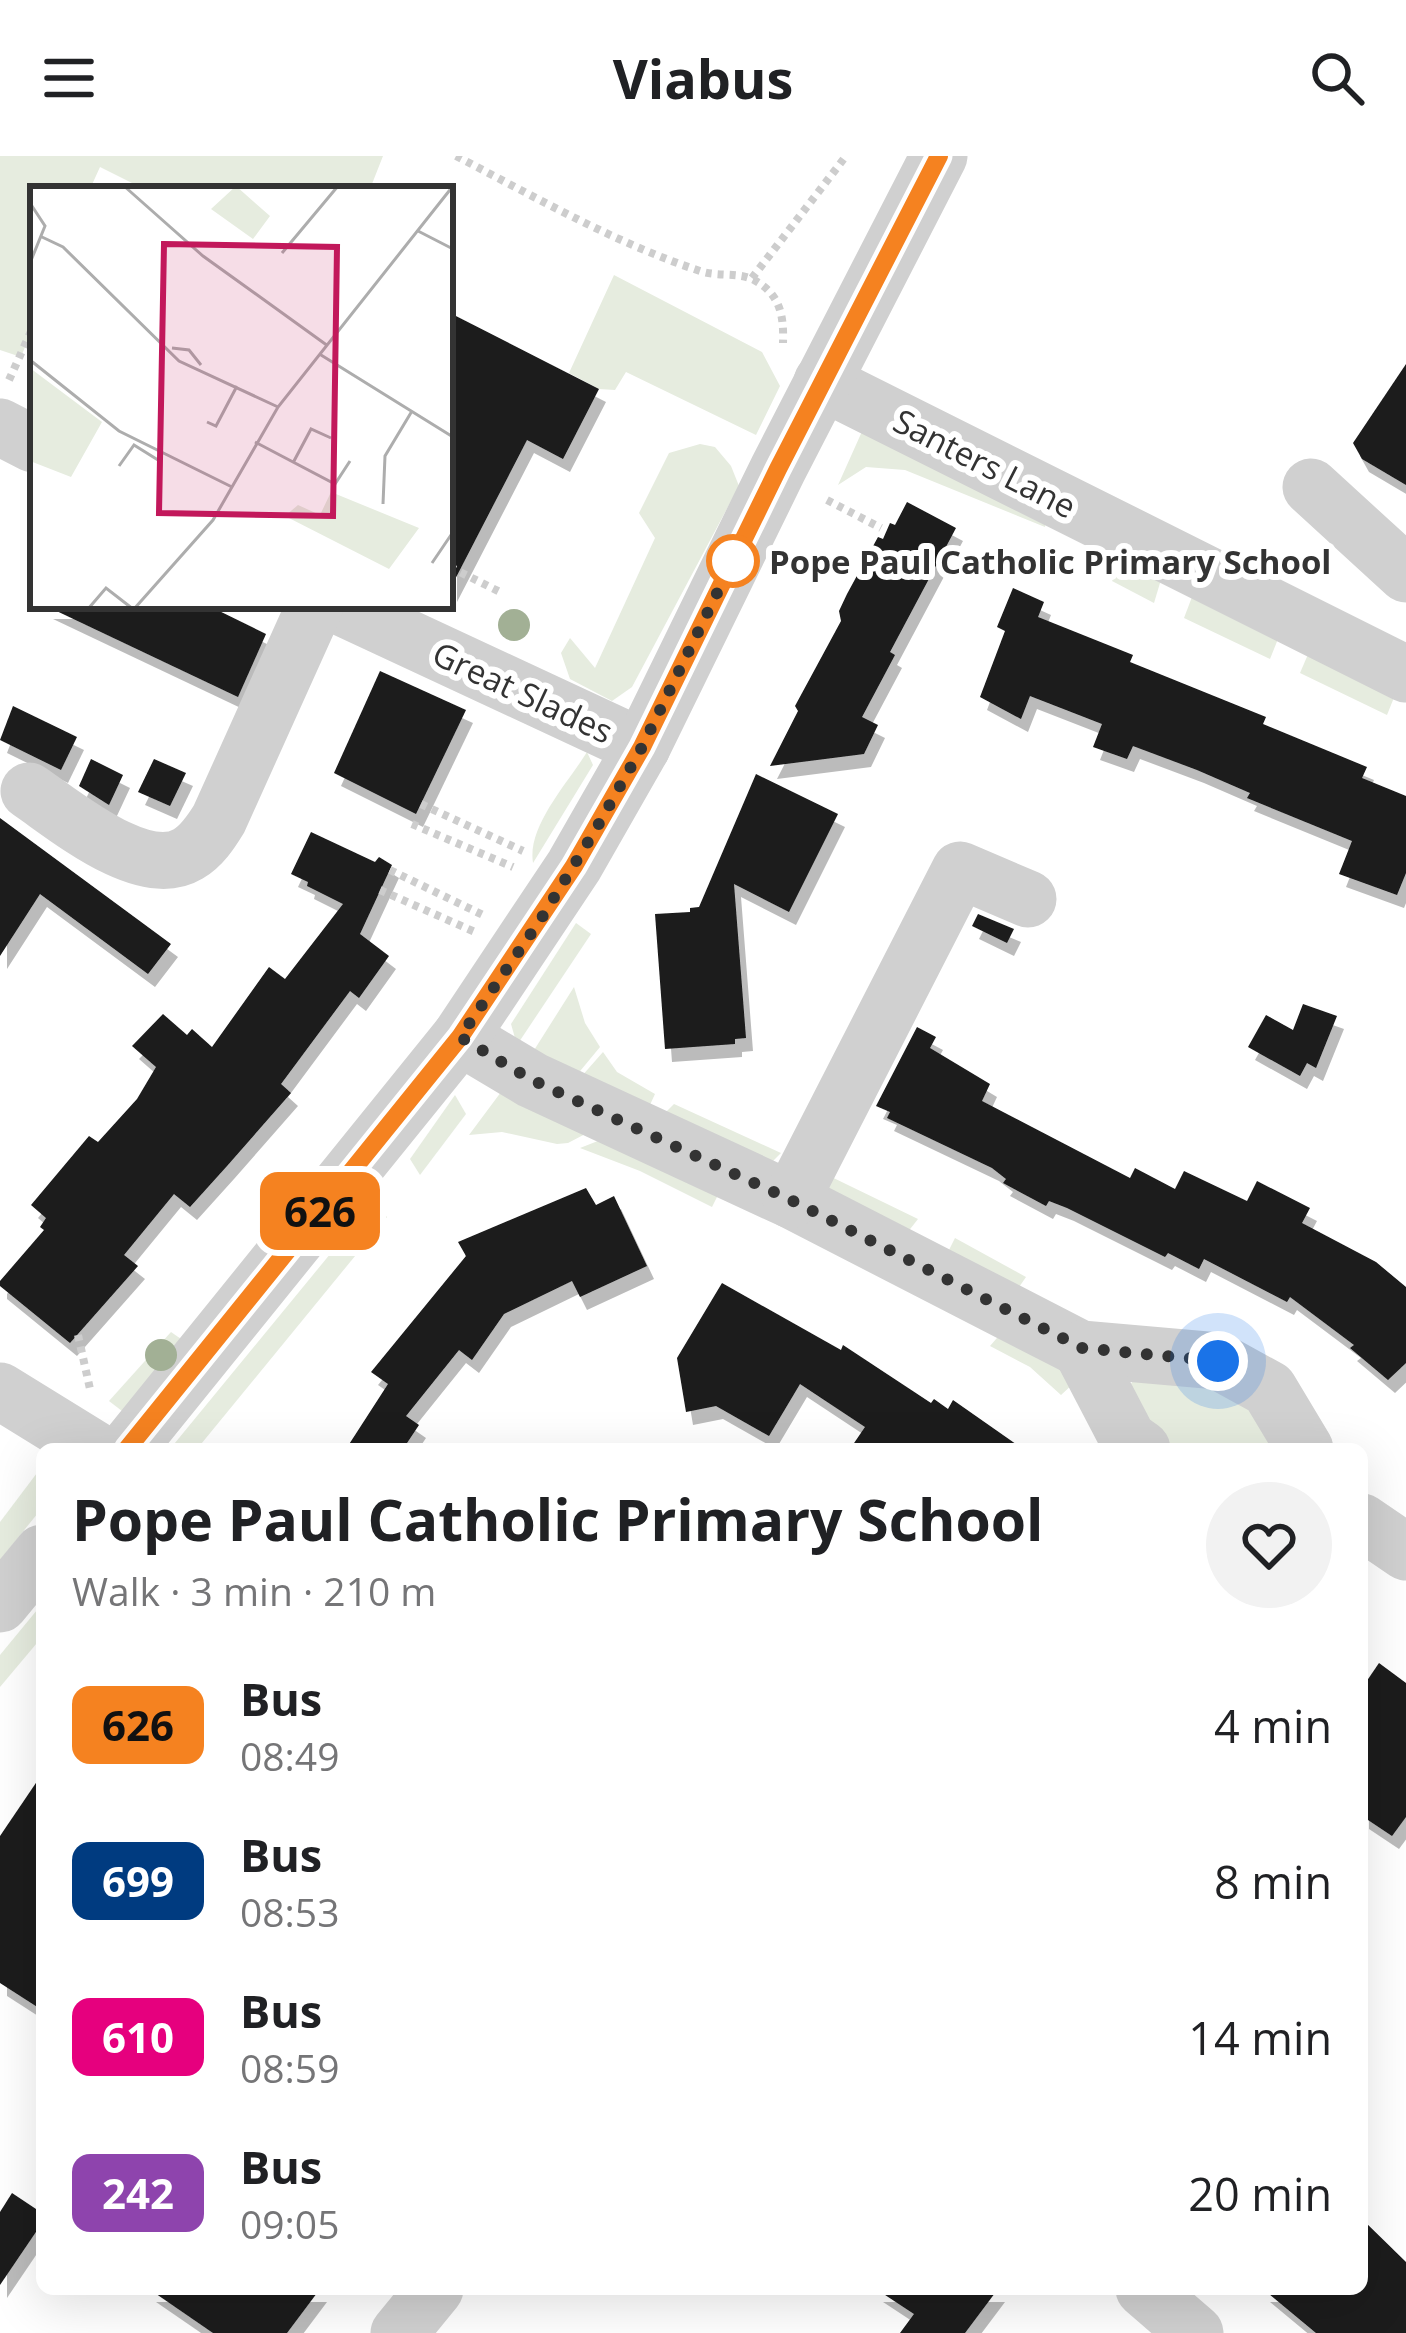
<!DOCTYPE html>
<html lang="en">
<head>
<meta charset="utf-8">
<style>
	:root { --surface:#fff; --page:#f2f2f2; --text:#202124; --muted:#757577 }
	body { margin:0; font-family:"Open Sans",sans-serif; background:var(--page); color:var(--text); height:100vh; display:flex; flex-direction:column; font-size:45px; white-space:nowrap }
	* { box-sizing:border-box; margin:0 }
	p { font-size:39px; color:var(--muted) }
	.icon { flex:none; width:66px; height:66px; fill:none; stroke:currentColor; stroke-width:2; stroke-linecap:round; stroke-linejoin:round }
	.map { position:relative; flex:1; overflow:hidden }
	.details { position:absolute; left:36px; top:1287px; width:1332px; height:852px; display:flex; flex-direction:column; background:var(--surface); border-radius:18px; box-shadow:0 12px 48px #0002 }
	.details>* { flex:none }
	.badge { padding:0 24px; border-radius:18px; font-size:42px; line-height:78px }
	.you { position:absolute; width:60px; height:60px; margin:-30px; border:9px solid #fff; border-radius:50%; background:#1a73e8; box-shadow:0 0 0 18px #1a73e833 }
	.map>.badge { position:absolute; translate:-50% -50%; box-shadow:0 0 0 6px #fff }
	.round { display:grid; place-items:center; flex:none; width:126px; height:126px; border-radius:63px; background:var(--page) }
	.headline { display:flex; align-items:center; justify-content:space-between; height:204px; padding:0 36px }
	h1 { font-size:57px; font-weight:700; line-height:90px }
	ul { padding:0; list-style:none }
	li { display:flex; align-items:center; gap:36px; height:156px; padding:0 36px }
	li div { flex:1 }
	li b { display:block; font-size:45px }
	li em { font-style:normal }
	li .badge { min-width:132px; font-weight:700; text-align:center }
	header { display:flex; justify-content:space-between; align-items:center; height:156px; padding:0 36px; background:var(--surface); font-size:54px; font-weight:700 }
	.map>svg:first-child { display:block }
	.green { fill:#e6ecdf }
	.building { fill:#1a1a1a; filter:url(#shadow) }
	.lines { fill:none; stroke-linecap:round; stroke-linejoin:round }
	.path { stroke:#cdcdcd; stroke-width:8; stroke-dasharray:6 6; stroke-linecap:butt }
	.minor { stroke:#d0d0d0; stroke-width:57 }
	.tree { fill:#a2b095 }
	.line-casing { stroke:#fff; stroke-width:27 }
	.line { stroke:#f58220; stroke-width:18 }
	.walk { stroke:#333; stroke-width:12; stroke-dasharray:0 21.6 }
	.stop-dot { fill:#fff; stroke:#f58220; stroke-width:6 }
	.labels { text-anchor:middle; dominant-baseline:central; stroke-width:12; stroke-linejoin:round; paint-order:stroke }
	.street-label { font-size:33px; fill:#333; stroke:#fff }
	.stop-label { font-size:33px; font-weight:bold; fill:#333; stroke:#fff; text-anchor:start }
	.inset-road { fill:none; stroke:#adadad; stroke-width:3 }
	.view { fill:#c2185b; fill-opacity:0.15; stroke:#c2185b; stroke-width:6 }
	.inset-edge { fill:none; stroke:#333; stroke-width:6 }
</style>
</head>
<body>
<header><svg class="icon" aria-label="menu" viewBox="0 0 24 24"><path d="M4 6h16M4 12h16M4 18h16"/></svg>Viabus<svg class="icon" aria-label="search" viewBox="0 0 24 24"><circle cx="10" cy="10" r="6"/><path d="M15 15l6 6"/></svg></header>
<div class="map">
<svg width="1406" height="2177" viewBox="0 0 1406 2177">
	<defs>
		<filter id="shadow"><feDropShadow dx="7" dy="13" stdDeviation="0" flood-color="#0004"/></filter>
	</defs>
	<rect width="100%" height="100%" fill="#fff"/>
	<g class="green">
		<path d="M0,0H383L370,33H144L100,11L90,33H33V171L21,201L0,194Z"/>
		<path d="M614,119L762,196L780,230L756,279L626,216L615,234L599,233L569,217Z"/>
		<path d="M864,271L1046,364L1045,371L905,314L866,311L838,329Z"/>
		<path d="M700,288L715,291L731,310L739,330L632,531L612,545L570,523L561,497L570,482L595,512L655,382L639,357L669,297Z"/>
		<path d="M1128,398L1163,417L1154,447L1112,425Z"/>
		<path d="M1195,433L1280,478L1270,503L1184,462Z"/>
		<path d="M1309,496L1395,539L1387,559L1300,517Z"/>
		<path d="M587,596L593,609L533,707C527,670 568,627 587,596Z"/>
		<path d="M576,767L591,778L517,889L511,868Z"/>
		<path d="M574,831L585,867L600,891L576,920L531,899Z"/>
		<path d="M603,896L617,916L655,938L648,953L581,921Z"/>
		<path d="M504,932L591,975L568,987L557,988L502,976L469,979Z"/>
		<path d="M455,939L466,958L420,1019L410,1003Z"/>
		<path d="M674,948L781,997L768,1010L663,959Z"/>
		<path d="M608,981L720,1035L712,1051L640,1015L580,992Z"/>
		<path d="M815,1013L918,1063L907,1077L808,1028Z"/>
		<path d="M372,1047L387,1061L197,1293H170Z"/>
		<path d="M955,1082L1026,1121L1017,1134L947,1098Z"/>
		<path d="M1003,1175L1048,1201L1074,1227L1061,1239L1030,1211L990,1190Z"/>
		<path d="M171,1176L184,1185L122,1255L109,1245Z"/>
		<path d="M1139,1217L1237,1231L1279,1293H1159L1124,1237Z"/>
		<path d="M40,1313L42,1352L0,1404V1366Z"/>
		<path d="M42,1448V1481L0,1531V1499Z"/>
	</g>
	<g class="building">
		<path d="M450,157L599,233L563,303L527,284L450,433Z"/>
		<path d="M1406,208V329L1362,303L1353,287Z"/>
		<path d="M907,346L956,372L890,496L895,499L862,561L878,569L864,598L770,610L798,555L795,550L841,465L839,455L847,438L878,381L883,383L890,367L895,369Z"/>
		<path d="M1013,432L1044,446L1038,461L1133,499L1130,506L1266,561L1263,568L1367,611L1362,622L1406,640V717L1397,739L1339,718L1352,685L1247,642L1250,637L1197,614L1133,590L1127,603L1093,591L1102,568L1030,540L1021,563L980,541L1005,475L997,471Z"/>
		<path d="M46,450H209L266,478L238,541Z"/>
		<path d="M380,515L466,554L416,658L334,617Z"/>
		<path d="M13,550L77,581L61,614L0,584Z"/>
		<path d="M91,603L123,619L109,649L79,630Z"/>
		<path d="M154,603L186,617L170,650L138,636Z"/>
		<path d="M756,618L838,658L789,756L734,728L746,882L735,883V888L665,893L655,758L690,756V752L699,751Z"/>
		<path d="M0,662L171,788L148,818L40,738L0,800Z"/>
		<path d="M311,676L375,706L379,701L392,709L360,778L389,800L359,842L350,835L281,928L291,937L227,1010L190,1051L174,1038L124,1099L138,1110L70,1187L0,1130V1125L44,1074L40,1071L46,1062L31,1049L89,980L98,986L137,943L156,911L132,890L163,858L187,879L192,873L212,891L269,811L285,823L343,748L307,730L308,726L291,718Z"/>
		<path d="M978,758L1014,773L1007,787L972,770Z"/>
		<path d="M1303,848L1337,860L1316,912L1307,907L1300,920L1248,891L1266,859L1293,874Z"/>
		<path d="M917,871L936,881L930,892L990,928L982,945L1130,1022L1135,1012L1175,1033L1184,1015L1247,1045L1257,1025L1310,1052L1302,1067L1376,1106L1406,1131V1207L1388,1224L1350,1192L1354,1189L1290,1141L1287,1146L1204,1103L1199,1113L1168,1097L1165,1101L1067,1052L1049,1045L1046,1050L1003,1027L1006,1023L992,1012L887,962L890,956L876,950Z"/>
		<path d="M586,1032L596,1049L614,1040L647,1110L580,1141L572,1125L504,1158L472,1204L459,1194L406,1260L419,1269L403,1293H346L388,1228L371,1216L466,1100L458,1086Z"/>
		<path d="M722,1127L841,1194L843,1189L931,1247L934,1243L948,1253L953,1244L1023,1293H850L865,1271L800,1228L769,1280L716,1250L686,1256L677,1202Z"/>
		<path d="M1379,1507L1406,1527V1661L1392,1680L1362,1660V1532Z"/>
		<path d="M42,1618V1854L0,1827V1680Z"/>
		<path d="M12,2037L42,2057V2067L0,2129V2056Z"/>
		<path d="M1362,2063L1406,2106V2177H1316L1263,2133H1362Z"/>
		<path d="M149,2133H320L287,2177H213Z"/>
		<path d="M876,2133H998L965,2177H900L914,2158Z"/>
	</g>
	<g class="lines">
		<g class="path">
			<path d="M456,0C535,41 615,87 700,115C717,121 739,116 754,124C780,138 784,159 783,187"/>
			<path d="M752,122L846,0"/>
			<path d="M9,224L33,171"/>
			<path d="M827,344L881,372"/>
			<path d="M450,411L502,437"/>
			<path d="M421,648L523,695"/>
			<path d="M412,668L513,711"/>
			<path d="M390,714L485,760"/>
			<path d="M380,734L475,776"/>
			<path d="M78,1179L90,1233"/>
		</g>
		<g class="minor">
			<path d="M822,226L1406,518"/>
			<path d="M0,271L33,288"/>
			<path d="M1311,331L1406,418"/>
			<path d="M339,450L642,591"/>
			<path d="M29,635C66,660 143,725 188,698C202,690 211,676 219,663L315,450"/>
			<path d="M460,881L532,924L791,1044L1081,1193L1218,1205L1269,1233L1305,1293"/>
			<path d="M791,1044L960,714L1028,743"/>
			<path d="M1081,1193L1128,1283L1142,1293"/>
			<path d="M0,1235L94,1293"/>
			<path d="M127,1293L460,881L574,710L642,591L778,313L939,0"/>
			<path d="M1362,1366L1406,1396"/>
			<path d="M0,1448L42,1397"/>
			<path d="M1144,2133L1195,2177"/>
			<path d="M399,2177L435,2133"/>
		</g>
	</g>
	<g class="tree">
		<circle cx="514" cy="469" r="16"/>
		<circle cx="161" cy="1199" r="16"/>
	</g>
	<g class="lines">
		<defs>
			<path id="line" d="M127,1293L460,881L574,710L642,591L778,313L939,0"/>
		</defs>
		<use href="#line" class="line-casing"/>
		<use href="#line" class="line"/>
		<path class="walk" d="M733,405L739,392L642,591L596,673L541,763L460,881L532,924L791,1044L1082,1192L1218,1205"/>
	</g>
	<circle class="stop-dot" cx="733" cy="405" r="24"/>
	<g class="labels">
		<g class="street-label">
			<text transform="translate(985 307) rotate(27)">Santers Lane</text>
			<text transform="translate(523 536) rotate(25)">Great Slades</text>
		</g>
		<g class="stop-label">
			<text x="769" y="405">Pope Paul Catholic Primary School</text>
		</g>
	</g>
	<g transform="translate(30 30)">
		<rect width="423" height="423" fill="#fff"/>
		<path d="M206,0L240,30L223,53L181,23ZM0,182L72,236L41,291L0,275ZM301,306L389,342L359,383L255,330L268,319L290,329Z" fill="#e6ecdf"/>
		<path class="inset-road" d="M94,0L173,70L298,160M0,17L15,40L0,77M388,45L423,63M12,51L33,61L149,175L248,221M252,67L308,0M142,162L159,164L171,179M291,169L423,251M0,174L89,245L202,301M177,236L186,240L207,200M225,256L305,298L320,275M264,275L281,243L301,252M89,280L104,259L128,274M353,318L355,270L382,225M402,377L423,346M58,423L76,402L103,423M104,423L183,334L248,221L423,0"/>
		<path class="view" d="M134,58L307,61L303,330L129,327Z"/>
		<rect width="423" height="423" class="inset-edge"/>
	</g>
</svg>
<div class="you" style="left:1218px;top:1205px"></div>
<b class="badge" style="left:320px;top:1055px;background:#f58220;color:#111">626</b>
<section class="details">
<div class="headline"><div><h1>Pope Paul Catholic Primary School</h1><p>Walk · 3 min · 210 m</p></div><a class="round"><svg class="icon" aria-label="heart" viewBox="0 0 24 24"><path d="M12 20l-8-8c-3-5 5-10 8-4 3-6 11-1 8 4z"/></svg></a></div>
<ul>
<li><span class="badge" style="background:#f58220;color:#111">626</span><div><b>Bus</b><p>08:49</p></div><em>4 min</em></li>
<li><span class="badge" style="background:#003b80;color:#fff">699</span><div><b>Bus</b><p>08:53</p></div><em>8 min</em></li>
<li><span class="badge" style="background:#e6007e;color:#fff">610</span><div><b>Bus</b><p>08:59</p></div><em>14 min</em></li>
<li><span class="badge" style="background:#8e44ad;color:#fff">242</span><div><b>Bus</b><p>09:05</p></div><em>20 min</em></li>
</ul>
</section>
</div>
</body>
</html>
